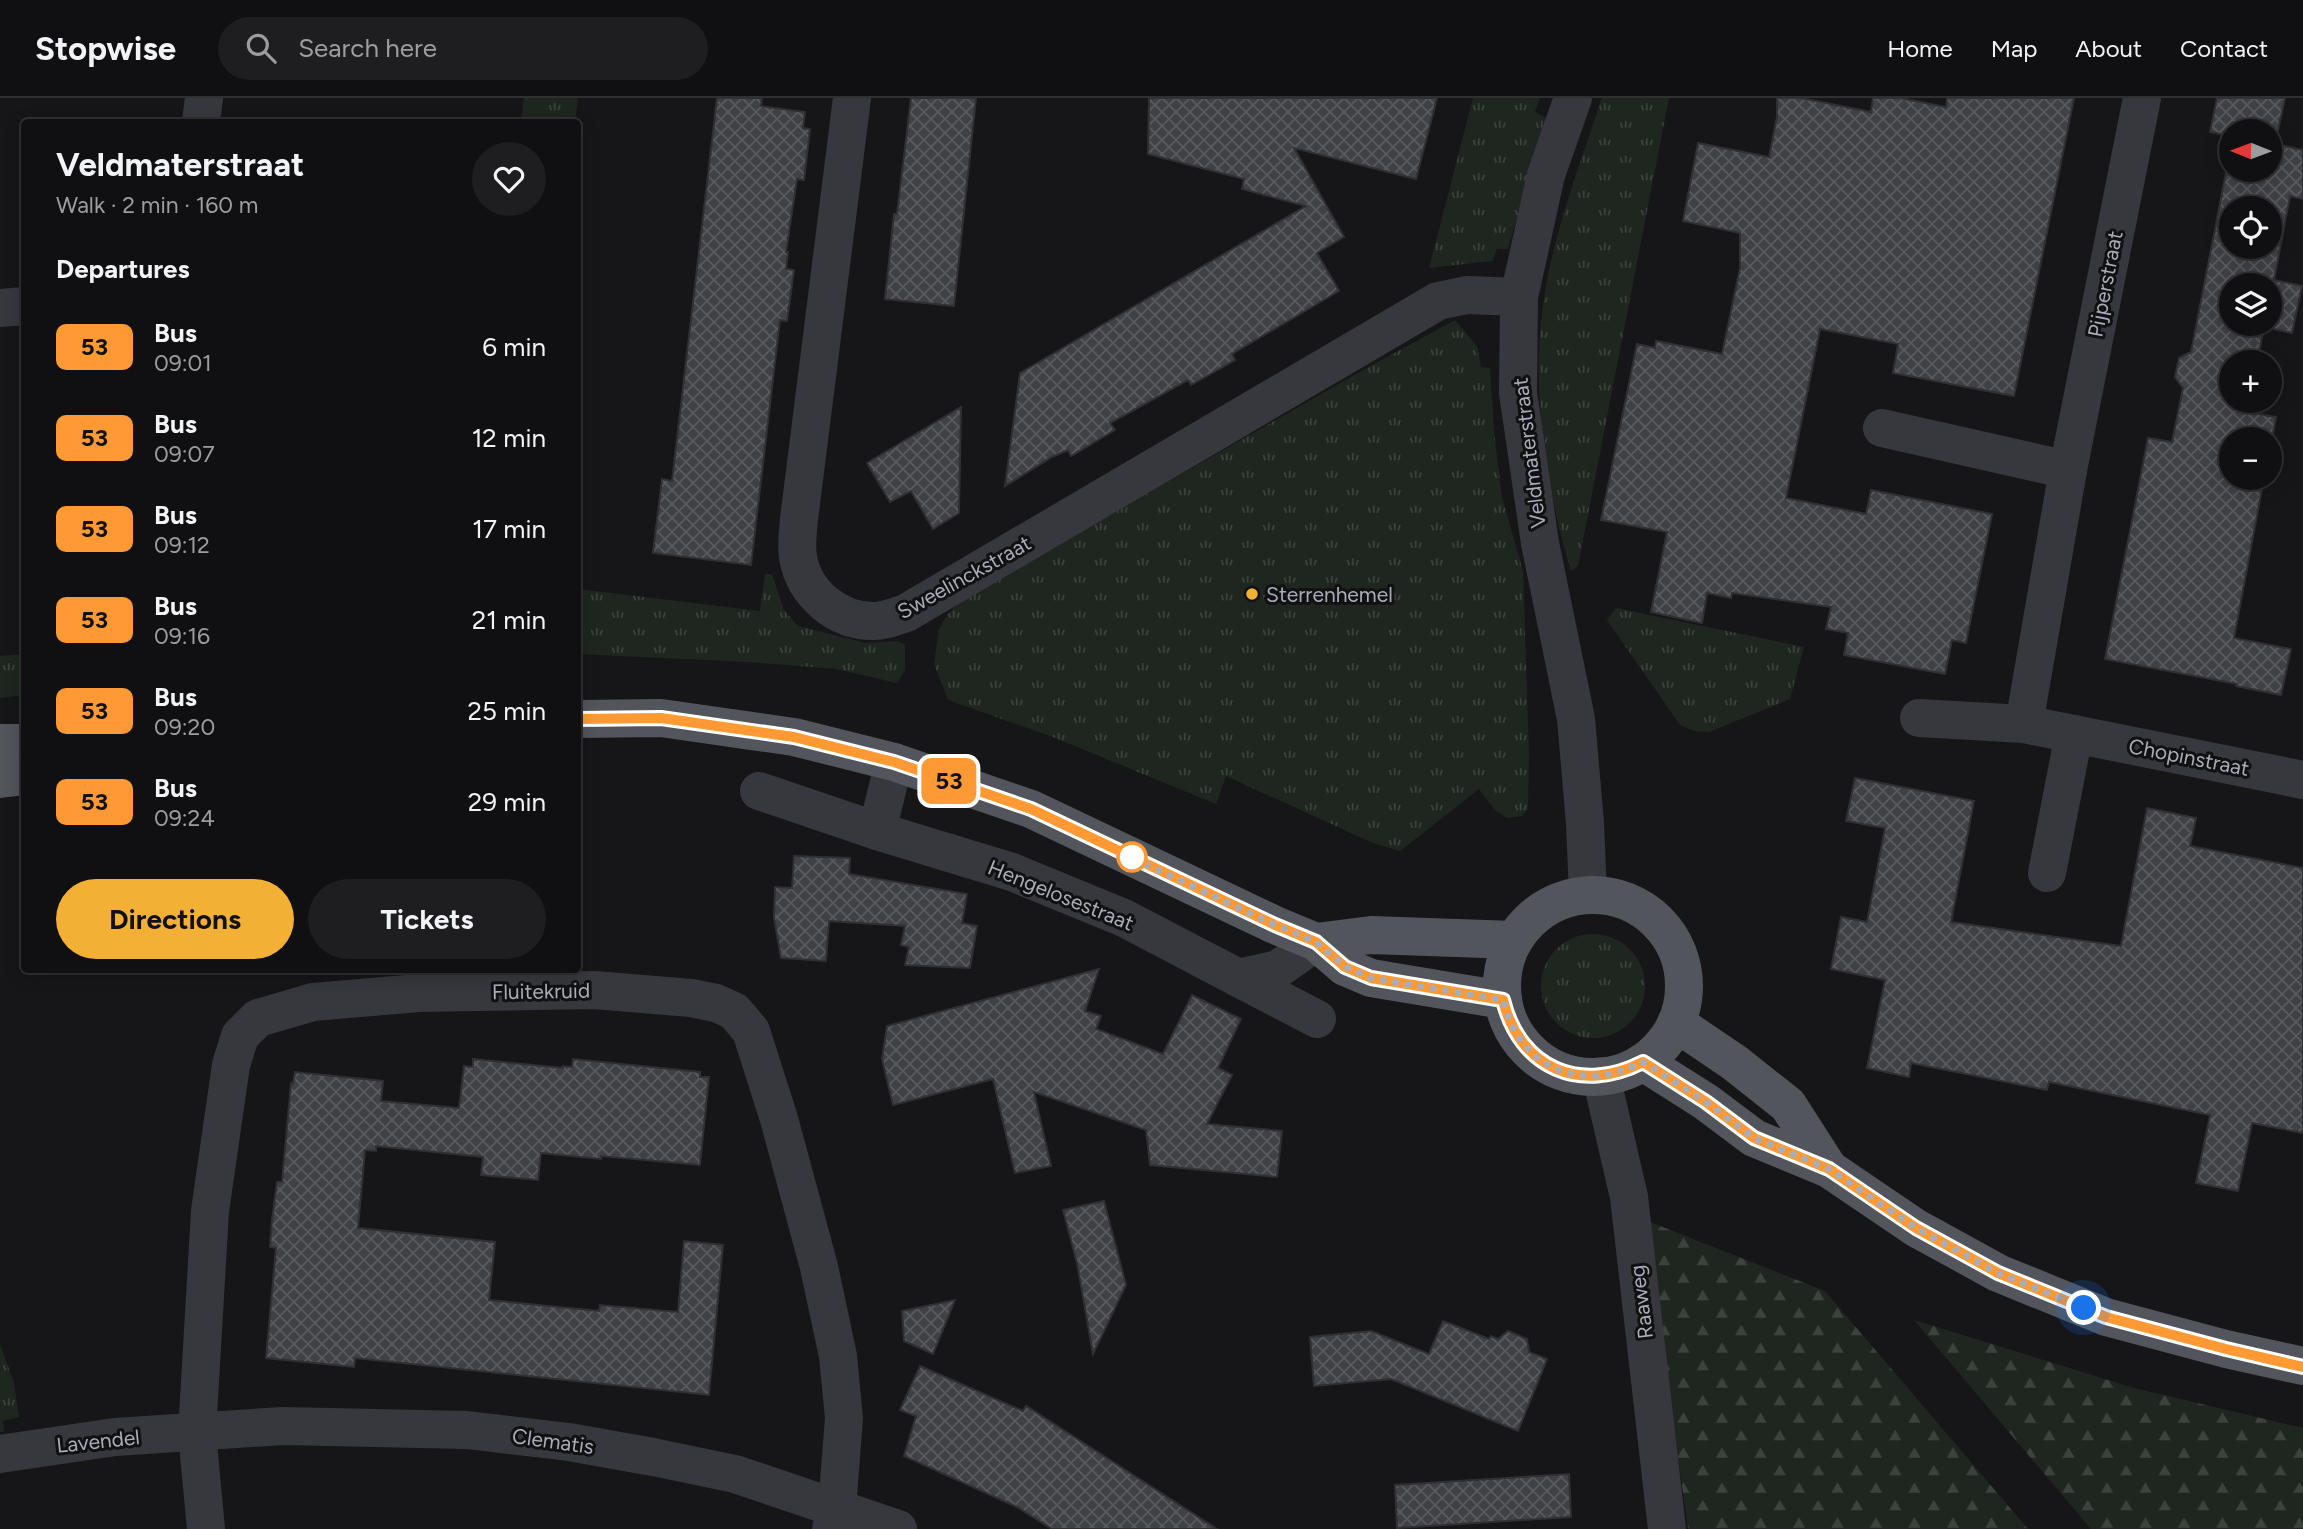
<!DOCTYPE html>
<html lang="en">
<head>
<meta charset="utf-8">
<style>
	:root { --surface:#101012; --page:#1e1e20; --text:#f1f3f6; --muted:#9c9d9f; --line:#303032; --accent:#f2b134 }
	body { margin:0; font-family:Figtree,sans-serif; background:var(--page); color:var(--text); height:100vh; display:flex; flex-direction:column; font-size:26px; white-space:nowrap }
	* { box-sizing:border-box; margin:0 }
	p { font-size:23px; color:var(--muted) }
	.icon { flex:none; width:38px; height:38px; fill:none; stroke:currentColor; stroke-width:2; stroke-linecap:round; stroke-linejoin:round }
	.map { position:relative; flex:1; overflow:hidden }
	.side { position:absolute; left:21px; top:21px; width:560px; height:854px; display:flex; flex-direction:column; background:var(--surface); border-radius:7px; box-shadow:0 4px 18px #0003,0 0 0 2px var(--line) }
	.side>* { flex:none }
	.badge { padding:0 14px; border-radius:10px; font-size:24px; line-height:46px }
	.needle { width:46px; rotate:271deg }
	.fabs { position:absolute; left:2219px; top:21px; display:grid; gap:14px }
	.fabs a { display:grid; place-items:center; width:63px; height:63px; border-radius:50%; background:var(--surface); box-shadow:0 4px 18px #0003,0 0 0 2px var(--line); font-size:35px }
	.you { position:absolute; width:35px; height:35px; margin:-18px; border:5px solid #fff; border-radius:50%; background:#1a73e8; box-shadow:0 0 0 10px #1a73e833 }
	.map>.badge { position:absolute; translate:-50% -50%; box-shadow:0 0 0 4px #fff }
	h2 { padding:0 35px; font-size:26px; line-height:63px }
	.round { display:grid; place-items:center; flex:none; width:74px; height:74px; border-radius:37px; background:var(--page) }
	.overview { display:flex; align-items:center; justify-content:space-between; height:119px; padding:0 35px }
	h1 { font-size:33px; font-weight:700; line-height:52px }
	.primary-button { display:flex; gap:14px; margin-top:auto; padding:14px 35px }
	.primary-button a { flex:1; height:80px; border-radius:42px; background:var(--accent); color:#111; font-size:28px; font-weight:700; line-height:80px; text-align:center }
	.primary-button a+a { background:var(--page); color:var(--text) }
	ul { padding:0; list-style:none }
	li { display:flex; align-items:center; gap:21px; height:91px; padding:0 35px }
	li div { flex:1 }
	li b { display:block; font-size:26px }
	li em { font-style:normal }
	li .badge { min-width:77px; font-weight:700; text-align:center }
	header { display:flex; align-items:center; gap:42px; box-sizing:border-box; height:98px; padding:0 35px; background:var(--surface); border-bottom:2px solid var(--line) }
	header strong { font-size:33px }
	nav { display:flex; gap:38px; margin-inline-start:auto; font-size:24px }
	.search { width:490px; height:63px; background:var(--page); display:flex; align-items:center; gap:18px; box-sizing:border-box; padding:0 24px; border-radius:38px; color:var(--muted); font-size:26px }
	.map>svg:first-child { display:block }
	.grass { fill:url(#grass-tufts) }
	.forest { fill:url(#forest-firs) }
	.building { fill:url(#building-cross-hatch); stroke:#303034; stroke-width:2; fill-rule:evenodd }
	.lines { fill:none; stroke-linecap:round; stroke-linejoin:round }
	.minor { stroke:#37383d; stroke-width:38 }
	.major { stroke:#53555c; stroke-width:38 }
	.line-casing { stroke:#fff; stroke-width:16 }
	.line { stroke:#f93; stroke-width:10 }
	.walk { stroke:#a8adb8; stroke-width:7; stroke-dasharray:0 12.6 }
	.poi-dot { fill:#f2b134; stroke:#111113; stroke-width:2.5 }
	.stop-dot { fill:#fff; stroke:#f93; stroke-width:3.5 }
	.labels { text-anchor:middle; dominant-baseline:central; stroke-width:6; stroke-linejoin:round; paint-order:stroke }
	.street-label { font-size:21px; fill:#a8adb8; stroke:#111113 }
	.poi-label { font-size:21px; fill:#a8adb8; stroke:#111113; text-anchor:start }
</style>
</head>
<body>
<header>
<strong>Stopwise</strong>
<div class="search"><svg class="icon" aria-label="search" viewBox="0 0 24 24"><circle cx="10" cy="10" r="6"/><path d="M15 15l6 6"/></svg>Search here</div>
<nav><a>Home</a><a>Map</a><a>About</a><a>Contact</a></nav>
</header>
<div class="map">
<svg width="2303" height="1431" viewBox="0 0 2303 1431">
	<defs>
		<pattern id="grass-tufts" width="24" height="20" patternUnits="userSpaceOnUse" patternTransform="scale(1.75)"><rect width="24" height="20" fill="#1e261f"/><path d="M3 7l-1-3M5 7V3M7 7l1-3M15 17l-1-3M17 17v-4M19 17l1-3" fill="none" stroke="#3c433d"/></pattern>
		<pattern id="forest-firs" width="22" height="20" patternUnits="userSpaceOnUse" patternTransform="scale(1.75)"><rect width="22" height="20" fill="#1e261f"/><path d="M5 1l3.5 6h-7zM16 11l3.5 6h-7z" fill="#3c433d"/></pattern>
		<pattern id="building-cross-hatch" width="8" height="8" patternUnits="userSpaceOnUse" patternTransform="scale(1.75)"><rect width="8" height="8" fill="#404145"/><path d="M0 0l8 8M0 8l8-8" fill="none" stroke="#595a5e"/></pattern>
	</defs>
	<rect width="100%" height="100%" fill="#161618"/>
	<g class="grass">
		<path d="M524,0H578L575,24H521Z"/>
		<path d="M1473,0H1540L1535,14L1548,21L1528,81L1508,151H1497L1492,163L1429,170Z"/>
		<path d="M1602,0H1669L1578,468L1571,473C1541,372 1527,266 1551,163C1564,107 1584,54 1602,0Z"/>
		<path d="M1455,222L1477,248L1481,269L1490,270L1494,334L1502,399L1523,473L1529,657L1528,711L1522,718L1507,720L1495,712L1479,691L1400,753L1373,745L1226,678L1216,706L1053,639L948,602L934,566L939,531L948,516L963,501L1365,271Z"/>
		<path d="M765,476H772L784,512L798,528L866,545L898,543L905,547V572L897,585L836,571L748,564L578,556V491L760,513Z"/>
		<path d="M1616,510L1804,549L1790,601L1709,634L1694,633L1680,627L1607,522Z"/>
		<path d="M24,556V597L0,600V558Z"/>
		<circle cx="1593" cy="888" r="52"/>
		<path d="M0,1246L14,1285L19,1319L3,1323L4,1334H0Z"/>
	</g>
	<g class="forest">
		<path d="M1645,1122L1825,1193L2028,1431H1688Z"/>
		<path d="M1914,1222L2134,1290L2303,1330V1431H2091Z"/>
	</g>
	<g class="building">
		<path d="M717,0H762L761,8L805,14L803,30L810,31L804,82L797,81L786,154H788L786,171L794,172L787,223L780,222L751,467L653,455L662,381L672,383Z"/>
		<path d="M911,0H976L954,208L885,201L894,116H897Z"/>
		<path d="M1149,0H1437L1416,81L1294,50L1344,139L1317,155L1339,193L1232,256L1235,262L1191,287L1188,282L1110,325L1115,332L1071,358L1068,352L1052,359L1005,388L1020,275L1306,108L1242,91L1244,81L1148,56Z"/>
		<path d="M1777,0H1801L1871,14L1873,0H1900L1946,9L1947,0H2074L2014,298L1893,275L1898,246L1820,231L1786,400L1866,416L1871,392L1992,416L1966,545L1952,542L1945,576L1844,557L1848,535L1826,531L1831,509L1732,495L1731,500L1707,495L1702,525L1651,514L1667,434L1601,422L1637,246L1655,250L1656,243L1722,256L1740,170V135L1683,123L1698,45L1769,59L1777,19Z"/>
		<path d="M2217,0H2285L2275,46L2303,52V101L2290,98L2274,182L2302,188L2292,235L2264,229L2257,264H2231V303H2249L2247,314L2276,319L2270,352V341H2231V380H2264L2234,540L2291,551L2281,597L2236,588L2237,586L2105,561L2148,340L2172,344L2183,290L2175,279L2179,260L2191,254L2231,49V72H2270V33H2231V38L2210,34ZM2231,110H2270V149H2231ZM2231,187H2270V226H2231Z"/>
		<path d="M961,309L959,415L933,431L911,393L890,404L867,365Z"/>
		<path d="M1855,680L1974,703L1951,824L2121,848L2147,710L2196,720L2190,748L2303,770V1035L2252,1025L2238,1093L2196,1085L2210,1017L2049,984L2047,992L1911,965L1909,979L1867,970L1885,882L1831,871L1841,819L1867,824L1885,730L1846,723Z"/>
		<path d="M794,758L850,760L849,776L967,796L962,825L977,828L970,870L905,867L909,849L901,847L905,828L829,823L826,863L781,860L774,820L775,789L792,790Z"/>
		<path d="M1099,871L1085,913L1101,918L1096,931L1163,956L1192,897L1241,921L1218,970L1232,977L1207,1026L1282,1033L1277,1079L1150,1067L1146,1032L1034,994L1051,1068L1015,1075L993,981L893,1007L882,961L887,928Z"/>
		<path d="M473,961L563,970V968L572,969L573,961L700,974V979H709L700,1067L601,1058V1061L541,1055L538,1082L481,1077L483,1059L376,1048V1053L365,1052L358,1130L495,1144L489,1202L599,1213L600,1207L678,1214L684,1143L723,1147L709,1297L355,1260L354,1269L266,1260L276,1150L270,1149L272,1122L277,1084H282L291,985L293,986L295,974L383,983L381,1003L459,1010L464,968L473,969Z"/>
		<path d="M1104,1103L1126,1187L1093,1256L1077,1165L1063,1112Z"/>
		<path d="M955,1202L933,1256L904,1243L902,1213Z"/>
		<path d="M1443,1223L1489,1241L1491,1238L1498,1241L1508,1233L1527,1241L1529,1254L1547,1261L1518,1333L1391,1281L1314,1288L1310,1239L1371,1233L1429,1256Z"/>
		<path d="M920,1268L1023,1313L1026,1308L1217,1431H1052L1017,1409L904,1358L916,1318L900,1312Z"/>
		<path d="M1569,1376L1571,1419L1397,1430L1395,1387Z"/>
	</g>
	<g class="lines">
		<g class="minor">
			<path d="M852,0L799,421C798,433 796,447 798,459C804,496 838,524 875,523C885,523 897,518 906,515L1438,203L1467,197L1519,199"/>
			<path d="M1573,0L1546,77L1519,199L1518,295L1540,445L1576,621L1585,725L1588,797"/>
			<path d="M201,24L204,0"/>
			<path d="M0,210L24,208"/>
			<path d="M1882,330L2068,372"/>
			<path d="M1919,620L2024,626L2303,682"/>
			<path d="M2024,626L2068,372L2142,0"/>
			<path d="M759,693L877,733L1012,774L1124,820L1317,921"/>
			<path d="M877,733L894,664"/>
			<path d="M2047,775L2074,636"/>
			<path d="M1238,880L1278,871L1316,844"/>
			<path d="M1601,978L1629,1099L1667,1431"/>
			<path d="M0,1356L115,1339L283,1328L467,1332L569,1344L653,1359L735,1376L898,1431"/>
			<path d="M206,1431L197,1335L210,1113L231,967L240,938L258,920L313,904L419,895L594,892L691,900L716,905L734,913L751,933L779,1021L819,1169L838,1258L844,1320L837,1410L831,1431"/>
		</g>
		<g class="major">
			<path d="M578,621L661,620L794,639L894,664L1031,711L1275,827L1316,844L1345,869L1371,880L1503,902"/>
			<path d="M0,645H24"/>
			<path d="M0,681L24,678"/>
			<circle cx="1593" cy="888" r="91"/>
			<path d="M1316,844L1371,837L1514,842"/>
			<path d="M1676,925L1735,965L1788,1007L1829,1071"/>
			<path d="M1643,964L1706,1004L1754,1040L1829,1071L1916,1130L1998,1175L2106,1219L2226,1251L2303,1268"/>
		</g>
	</g>
	<g class="lines">
		<defs>
			<path id="line" d="M578,621L661,620L794,639L894,664L1031,711L1275,827L1316,844L1345,869L1371,880L1503,902C1520,971 1581,996 1643,964L1706,1004L1754,1040L1829,1071L1916,1130L1998,1175L2106,1219L2226,1251L2303,1269"/>
		</defs>
		<use href="#line" class="line-casing"/>
		<use href="#line" class="line"/>
		<path class="walk" d="M1132,759L1128,758L1275,827L1316,844L1345,869L1371,880L1503,902C1520,971 1581,996 1643,964L1706,1004L1754,1040L1829,1071L1916,1130L1998,1175L2084,1210"/>
	</g>
	<circle class="poi-dot" cx="1252" cy="496" r="7"/>
	<circle class="stop-dot" cx="1132" cy="759" r="14"/>
	<g class="labels">
		<g class="street-label">
			<text transform="translate(2105 186) rotate(-79)">Pijperstraat</text>
			<text transform="translate(1529 355) rotate(-97)">Veldmaterstraat</text>
			<text transform="translate(964 479) rotate(-29)">Sweelinckstraat</text>
			<text transform="translate(2189 659) rotate(11)">Chopinstraat</text>
			<text transform="translate(1061 797) rotate(22)">Hengelosestraat</text>
			<text transform="translate(541 893) rotate(-1)">Fluitekruid</text>
			<text transform="translate(1641 1204) rotate(-97)">Raaweg</text>
			<text transform="translate(98 1343) rotate(-6)">Lavendel</text>
			<text transform="translate(553 1343) rotate(8)">Clematis</text>
		</g>
		<g class="poi-label">
			<text x="1266" y="496">Sterrenhemel</text>
		</g>
	</g>
</svg>
<div class="fabs">
<a><svg class="needle" viewBox="-14 -14 28 28"><path d="M0-13l5 13h-10z" fill="#e53935"/><path d="M0 13l5-13h-10z" fill="#9c9d9f"/></svg></a>
<a><svg class="icon" aria-label="locate" viewBox="0 0 24 24"><circle cx="12" cy="12" r="6"/><path d="M12 2v4M12 18v4M2 12h4M18 12h4"/></svg></a>
<a><svg class="icon" aria-label="layers" viewBox="0 0 24 24"><path d="M12 4l9 5-9 5-9-5zM3 14l9 5 9-5"/></svg></a>
<a>+</a>
<a>−</a>
</div>
<div class="you" style="left:2084px;top:1210px"></div>
<b class="badge" style="left:949px;top:683px;background:#f93;color:#111">53</b>
<section class="side">
<div class="overview"><div><h1>Veldmaterstraat</h1><p>Walk · 2 min · 160 m</p></div><a class="round"><svg class="icon" aria-label="heart" viewBox="0 0 24 24"><path d="M12 20l-8-8c-3-5 5-10 8-4 3-6 11-1 8 4z"/></svg></a></div>
<h2>Departures</h2>
<ul>
<li><span class="badge" style="background:#f93;color:#111">53</span><div><b>Bus</b><p>09:01</p></div><em>6 min</em></li>
<li><span class="badge" style="background:#f93;color:#111">53</span><div><b>Bus</b><p>09:07</p></div><em>12 min</em></li>
<li><span class="badge" style="background:#f93;color:#111">53</span><div><b>Bus</b><p>09:12</p></div><em>17 min</em></li>
<li><span class="badge" style="background:#f93;color:#111">53</span><div><b>Bus</b><p>09:16</p></div><em>21 min</em></li>
<li><span class="badge" style="background:#f93;color:#111">53</span><div><b>Bus</b><p>09:20</p></div><em>25 min</em></li>
<li><span class="badge" style="background:#f93;color:#111">53</span><div><b>Bus</b><p>09:24</p></div><em>29 min</em></li>
</ul>
<div class="primary-button"><a>Directions</a><a>Tickets</a></div>
</section>
</div>
</body>
</html>
